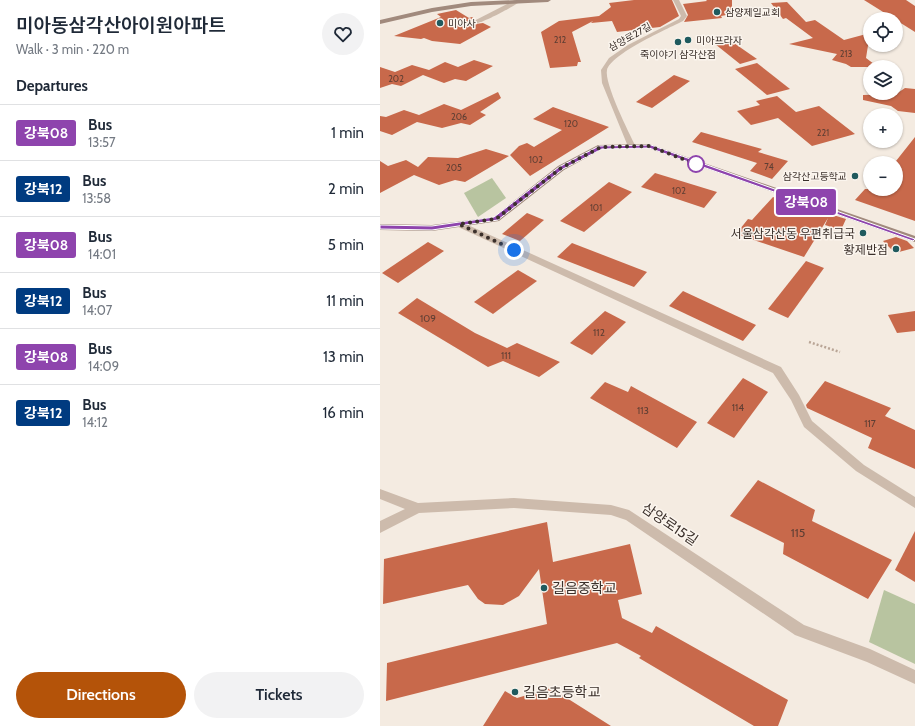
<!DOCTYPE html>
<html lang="en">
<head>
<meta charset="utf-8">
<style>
	:root { --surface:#fff; --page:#f2f2f3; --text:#1f2937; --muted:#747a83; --line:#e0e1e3; --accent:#b45309 }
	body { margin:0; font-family:Cabin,"Noto Sans KR",sans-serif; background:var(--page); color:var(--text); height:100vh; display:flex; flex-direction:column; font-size:15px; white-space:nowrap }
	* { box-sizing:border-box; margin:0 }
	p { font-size:13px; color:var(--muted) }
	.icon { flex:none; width:22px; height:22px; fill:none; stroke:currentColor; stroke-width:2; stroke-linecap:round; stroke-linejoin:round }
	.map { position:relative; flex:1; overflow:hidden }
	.details { display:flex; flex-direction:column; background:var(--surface); width:380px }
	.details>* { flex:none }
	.badge { padding:0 8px; border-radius:3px; font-size:14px; line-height:26px }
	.fabs { position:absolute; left:483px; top:12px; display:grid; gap:8px }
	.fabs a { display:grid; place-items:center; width:40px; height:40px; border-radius:50%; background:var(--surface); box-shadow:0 1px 3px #0004; font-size:20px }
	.you { position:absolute; width:20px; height:20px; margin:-10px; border:3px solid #fff; border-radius:50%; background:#1a73e8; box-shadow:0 0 0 6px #1a73e833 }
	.map>.badge { position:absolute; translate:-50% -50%; box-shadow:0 0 0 2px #fff }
	h2 { padding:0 16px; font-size:15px; line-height:36px }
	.round { display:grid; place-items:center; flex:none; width:42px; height:42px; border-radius:21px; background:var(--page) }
	.head { display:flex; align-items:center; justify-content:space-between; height:68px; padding:0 16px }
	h1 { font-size:19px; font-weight:600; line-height:30px }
	.action { display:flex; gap:8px; margin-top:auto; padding:8px 16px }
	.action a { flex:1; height:46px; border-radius:24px; background:var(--accent); color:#fff; font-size:16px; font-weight:600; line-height:46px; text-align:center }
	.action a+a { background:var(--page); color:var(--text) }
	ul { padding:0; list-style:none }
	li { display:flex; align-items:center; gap:12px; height:56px; padding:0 16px; border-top:1px solid var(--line) }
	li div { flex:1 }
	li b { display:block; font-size:15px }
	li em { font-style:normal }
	li .badge { min-width:44px; font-weight:700; text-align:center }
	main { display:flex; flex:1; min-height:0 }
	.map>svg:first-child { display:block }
	.green { fill:#b8c4a0 }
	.building { fill:#c8694b }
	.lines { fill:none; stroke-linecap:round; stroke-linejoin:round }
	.path { stroke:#b9a596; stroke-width:2.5; stroke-dasharray:2 2; stroke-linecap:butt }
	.street { fill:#cdbbac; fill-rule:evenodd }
	.secondary { fill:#a18a7d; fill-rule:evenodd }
	.line { fill:#8e44ad; stroke:#fff }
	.walk { stroke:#3b302b; stroke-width:4; stroke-dasharray:0 7.2 }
	.poi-dot { fill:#1f5a5e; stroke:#fbf5ee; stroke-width:1.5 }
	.stop-dot { fill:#fff; stroke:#8e44ad; stroke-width:2 }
	.labels { text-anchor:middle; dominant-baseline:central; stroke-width:3; stroke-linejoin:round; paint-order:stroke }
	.far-number-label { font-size:9px; fill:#5e3e33 }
	.far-poi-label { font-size:10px; fill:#3b302b; stroke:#fbf5ee; text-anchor:start }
	.far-street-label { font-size:10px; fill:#3b302b; stroke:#fbf5ee }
	.number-label { font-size:10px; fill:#5e3e33 }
	.poi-label { font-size:12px; fill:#3b302b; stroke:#fbf5ee; text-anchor:end }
	.near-number-label { font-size:12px; fill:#5e3e33 }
	.near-street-label { font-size:14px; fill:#3b302b; stroke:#fbf5ee }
	.near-poi-label { font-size:14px; fill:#3b302b; stroke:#fbf5ee; text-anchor:start }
</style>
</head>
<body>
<main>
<section class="details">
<div class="head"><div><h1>미아동삼각산아이원아파트</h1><p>Walk · 3 min · 220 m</p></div><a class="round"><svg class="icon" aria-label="heart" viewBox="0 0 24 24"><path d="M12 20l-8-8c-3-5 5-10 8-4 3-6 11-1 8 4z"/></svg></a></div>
<h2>Departures</h2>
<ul>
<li><span class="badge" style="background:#8e44ad;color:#fff">강북08</span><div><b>Bus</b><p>13:57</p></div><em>1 min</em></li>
<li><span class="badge" style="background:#003b80;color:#fff">강북12</span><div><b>Bus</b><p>13:58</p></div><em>2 min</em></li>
<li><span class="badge" style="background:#8e44ad;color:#fff">강북08</span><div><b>Bus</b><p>14:01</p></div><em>5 min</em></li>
<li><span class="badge" style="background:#003b80;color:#fff">강북12</span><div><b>Bus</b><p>14:07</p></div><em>11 min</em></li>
<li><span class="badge" style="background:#8e44ad;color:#fff">강북08</span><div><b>Bus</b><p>14:09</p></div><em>13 min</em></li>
<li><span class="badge" style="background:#003b80;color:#fff">강북12</span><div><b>Bus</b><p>14:12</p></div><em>16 min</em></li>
</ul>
<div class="action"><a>Directions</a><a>Tickets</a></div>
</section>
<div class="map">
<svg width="535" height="726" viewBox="0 0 535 726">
	<rect width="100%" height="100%" fill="#f4ebe1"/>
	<g class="green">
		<path d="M112,178L126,198L98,217L84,193Z"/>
		<path d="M504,590L535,604V664L489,642Z"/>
	</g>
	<g class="building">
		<path d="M254,0H292L299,16L280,27L237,32L232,21L211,23L213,21L192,32L201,62H198L197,66L170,68L161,32L179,21L219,16L231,7L229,3Z"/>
		<path d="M326,0H352V14L341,16L342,18L304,22L308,15L303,4L327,1Z"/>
		<path d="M484,0H526L535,6V32Z"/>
		<path d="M407,2L426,22L435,20L464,40L490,33L486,58L498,67H471L466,64L452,60L457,54L409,44L433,38L406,18L403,19L391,3Z"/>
		<path d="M76,10L89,18L92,17L95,19L87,23L88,25L103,23L111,27L80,44L52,41L44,38L41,39L14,36L61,17L57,14Z"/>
		<path d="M351,41L377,59L360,64L335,44Z"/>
		<path d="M94,60L113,66L86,81L75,79L64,83L43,75L21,86L12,84L0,88V67L15,72L32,65L49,70L65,62L78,67Z"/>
		<path d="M377,63L410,89L387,95L355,69Z"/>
		<path d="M294,75L310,81L272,108L256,102Z"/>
		<path d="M525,88L535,89V113L518,111L511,106L483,100V95L516,94Z"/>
		<path d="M118,92L121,98L100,112L106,115L90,125L81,123L62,128L37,122L12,135L0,131V116L6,117L24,110L39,115L64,104L81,110Z"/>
		<path d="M397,96L416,112L439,106L475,134L432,146L398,118L371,125L357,111L380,105L376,101Z"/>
		<path d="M173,107L229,127L150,176L130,155L139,146L147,143L154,147L182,130L153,119Z"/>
		<path d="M321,132L382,149L378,152L408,161L392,179L370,171L377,163L312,142Z"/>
		<path d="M535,137V221L475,200L485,189H516V161Z"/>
		<path d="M106,149L129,156L85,182L75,180L59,185L34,175L0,193V161L8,166L26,160L38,167L48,157L78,158Z"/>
		<path d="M275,173L337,192L324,208L261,187Z"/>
		<path d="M229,182L252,192L204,232L180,221Z"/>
		<path d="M393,197L419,207L417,208L448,217L450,214L466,219L461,230L445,225L448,218L424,257L356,234L368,219L372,220Z"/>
		<path d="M147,213L164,220L140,241L122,234Z"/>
		<path d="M516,237L527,241L534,248L515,253L503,241Z"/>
		<path d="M48,242L64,251L18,283L2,273Z"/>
		<path d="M192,243L267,272L254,287L177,257Z"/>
		<path d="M426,261L444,268L408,318L388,309Z"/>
		<path d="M138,270L157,281L113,314L94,302Z"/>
		<path d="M303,291L376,325L363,341L289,306Z"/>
		<path d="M37,298L95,333L127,348L137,343L180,362L159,377L123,361L108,367L18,313Z"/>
		<path d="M225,311L246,322L212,355L190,343Z"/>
		<path d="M535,311V331L517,333L508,315Z"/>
		<path d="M363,378L388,392L354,438L327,423Z"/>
		<path d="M445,381L511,408L505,416L535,430V469L488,448L492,438L427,408L426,405Z"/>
		<path d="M225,382L248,392L251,386L317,422L297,448L210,398Z"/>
		<path d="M378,480L435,510L432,521L512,560L488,599L403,554L404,543L350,516Z"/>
		<path d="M167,522L173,562L250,544L262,594L238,600L242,618L272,633L276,626L408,700L398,726H374L259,658L261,656L237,643L6,701L7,663L167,624L159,569L139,596L123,605L105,604L98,599L88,585L3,604L4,559Z"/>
		<path d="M535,531V582L515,570Z"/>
		<path d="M171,688L231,726H103L125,691L137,698Z"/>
	</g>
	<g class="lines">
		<path class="path" d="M429,342L460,352"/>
		<g class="street">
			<path d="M135,0H142C135,6 95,28 88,24Z"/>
			<path d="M293,0H299L307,16L303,21C287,29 231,54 227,70C224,83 249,133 256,147L249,149L222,83L221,70L229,58L248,45L299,19L301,16Z"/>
			<path d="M79,221L401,367L419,395L432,421L484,465L535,497V508L476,471L424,427L411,400L393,373L76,226L75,224Z"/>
			<path d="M0,489L38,503L134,498L231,505L249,510L424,625L490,649L535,670V684L487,662L415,635L246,520L231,515L134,508L39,513L0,533V521L25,509L0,499Z"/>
		</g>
		<g class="secondary">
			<path d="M137,0H171L168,2L91,6L52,12L0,24V20L52,8L91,2Z"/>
			<path d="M269,144L535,236V242L268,148L222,149L184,170L119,221L52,231L0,230V224L52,225L114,217L178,166L218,145Z"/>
		</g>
	</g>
	<path class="line" d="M271,145L535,239L533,241L269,148L222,149L183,169L118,220L52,230L0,229V225L52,226L114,217L179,167L219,146Z"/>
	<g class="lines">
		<path class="walk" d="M134,250L79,224L116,219L181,168L221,147L269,146L316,164"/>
	</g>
	<g class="poi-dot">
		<circle cx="337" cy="12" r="4"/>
		<circle cx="60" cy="23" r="4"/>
		<circle cx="308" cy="40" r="4"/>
		<circle cx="298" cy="42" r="4"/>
		<circle cx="475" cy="176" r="4"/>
		<circle cx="483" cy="233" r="4"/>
		<circle cx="516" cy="249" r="4"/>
		<circle cx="164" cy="588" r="4"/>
		<circle cx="135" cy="692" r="4"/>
	</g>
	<circle class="stop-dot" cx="316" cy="164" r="8"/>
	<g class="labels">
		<g class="far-number-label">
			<text x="180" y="39">212</text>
			<text x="466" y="53">213</text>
			<text x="16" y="78">202</text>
			<text x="79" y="116">206</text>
			<text x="191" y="123">120</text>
			<text x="443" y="132">221</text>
			<text x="156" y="159">102</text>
			<text x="389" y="166">74</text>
			<text x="74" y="167">205</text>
			<text x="299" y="190">102</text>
			<text x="216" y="207">101</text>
		</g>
		<g class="far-poi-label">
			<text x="345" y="12">삼양제일교회</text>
			<text x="68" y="23">미아사</text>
			<text x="316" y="40">미아프라자</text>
			<text x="298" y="54" text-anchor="middle">죽이야기 삼각산점</text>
			<text x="467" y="176" text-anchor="end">삼각산고등학교</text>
		</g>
		<g class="far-street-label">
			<text transform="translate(250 37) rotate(-29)">삼양로27길</text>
		</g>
		<g class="number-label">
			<text x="48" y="318">109</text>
			<text x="219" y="332">112</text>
			<text x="126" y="355">111</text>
			<text x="358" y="407">114</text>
			<text x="263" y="410">113</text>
			<text x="490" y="423">117</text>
		</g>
		<g class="poi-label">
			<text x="475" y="233">서울삼각산동 우편취급국</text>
			<text x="508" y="249">황제반점</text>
		</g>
		<g class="near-number-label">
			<text x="418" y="532">115</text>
		</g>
		<g class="near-street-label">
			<text transform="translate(290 524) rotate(34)">삼양로15길</text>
		</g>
		<g class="near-poi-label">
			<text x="172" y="588">길음중학교</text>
			<text x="143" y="692">길음초등학교</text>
		</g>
	</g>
</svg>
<div class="fabs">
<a><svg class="icon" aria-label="locate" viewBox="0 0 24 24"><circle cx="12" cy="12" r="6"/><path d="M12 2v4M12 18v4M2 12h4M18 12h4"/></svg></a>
<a><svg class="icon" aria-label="layers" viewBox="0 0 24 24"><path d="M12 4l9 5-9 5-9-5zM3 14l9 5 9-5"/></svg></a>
<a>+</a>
<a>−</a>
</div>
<div class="you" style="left:134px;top:250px"></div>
<b class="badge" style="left:426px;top:202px;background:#8e44ad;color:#fff">강북08</b>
</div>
</main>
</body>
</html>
